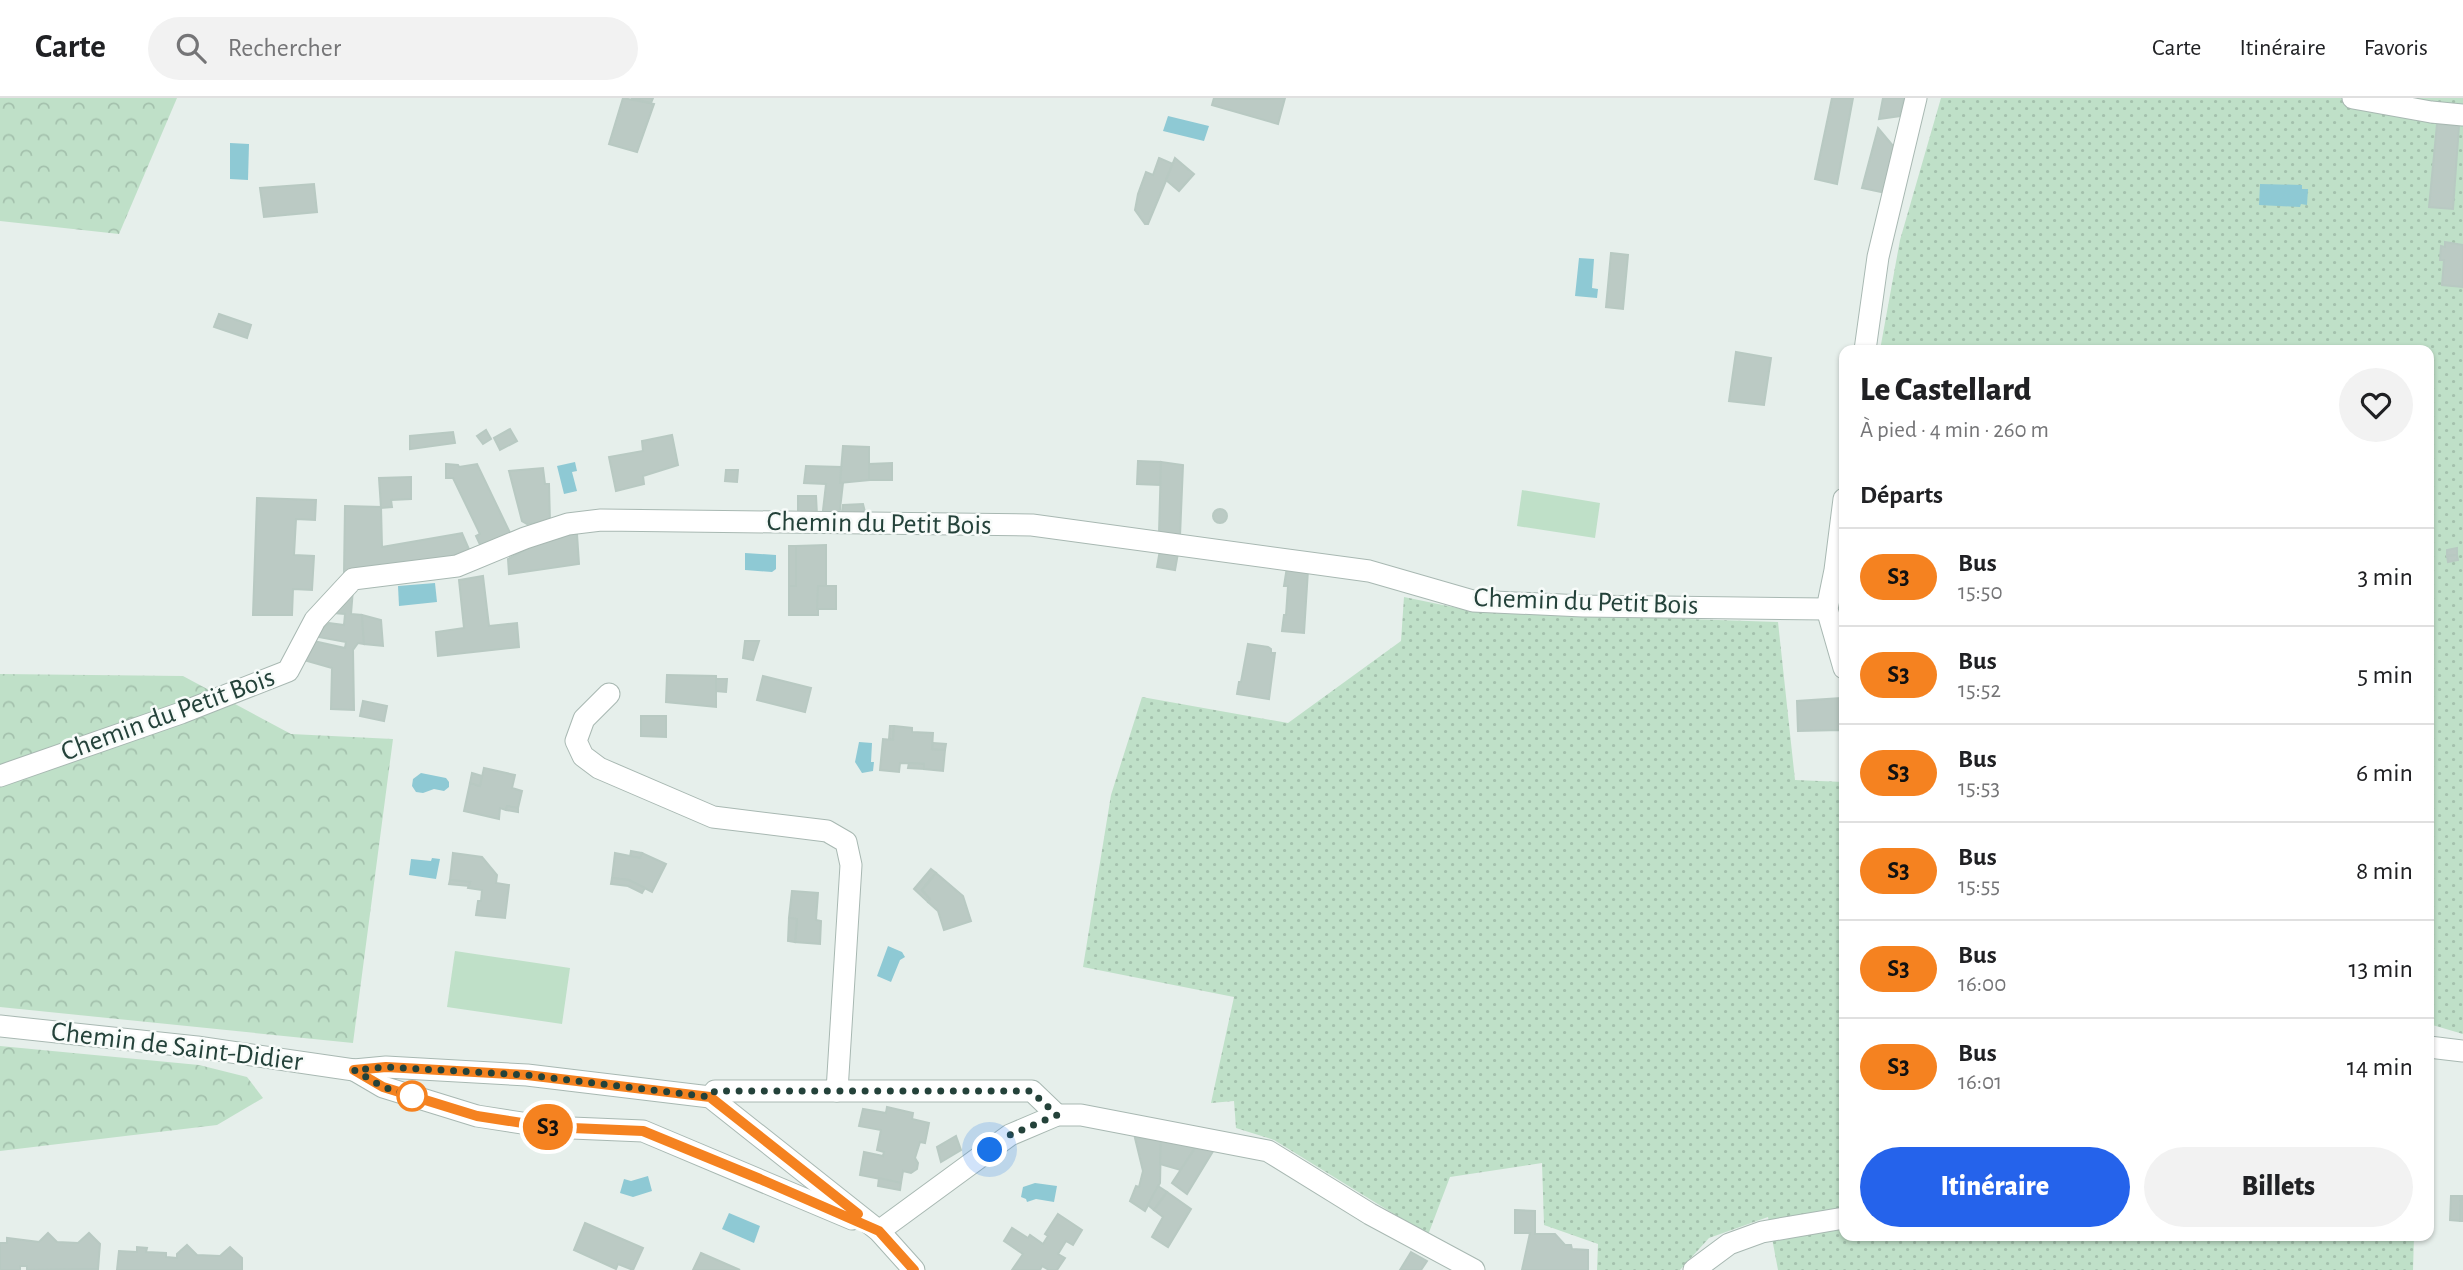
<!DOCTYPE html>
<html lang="fr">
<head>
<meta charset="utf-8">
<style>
	:root { --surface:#fff; --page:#f2f2f2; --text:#202124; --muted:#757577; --line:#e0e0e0; --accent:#2563eb }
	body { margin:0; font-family:"Alegreya Sans",sans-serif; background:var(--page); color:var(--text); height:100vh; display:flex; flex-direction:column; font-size:26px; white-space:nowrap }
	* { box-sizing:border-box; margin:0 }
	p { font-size:23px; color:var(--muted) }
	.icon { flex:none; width:38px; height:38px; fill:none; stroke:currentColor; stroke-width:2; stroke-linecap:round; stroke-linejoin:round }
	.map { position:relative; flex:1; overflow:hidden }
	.side { position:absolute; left:1839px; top:247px; width:595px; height:896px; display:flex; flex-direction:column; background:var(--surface); border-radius:14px; box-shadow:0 2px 5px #0004 }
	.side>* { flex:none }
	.badge { padding:0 14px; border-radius:23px; font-size:24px; line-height:46px }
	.you { position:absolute; width:35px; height:35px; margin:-18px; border:5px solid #fff; border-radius:50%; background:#1a73e8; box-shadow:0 0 0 10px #1a73e833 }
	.map>.badge { position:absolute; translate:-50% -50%; box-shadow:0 0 0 4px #fff }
	h2 { padding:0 21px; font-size:26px; line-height:63px }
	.round { display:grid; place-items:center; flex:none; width:74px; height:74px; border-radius:37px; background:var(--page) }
	.overview { display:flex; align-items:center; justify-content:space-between; height:119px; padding:0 21px }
	h1 { font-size:33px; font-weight:800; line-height:52px }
	.button { display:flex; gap:14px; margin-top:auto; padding:14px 21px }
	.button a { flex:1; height:80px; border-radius:42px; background:var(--accent); color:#fff; font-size:28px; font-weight:800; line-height:80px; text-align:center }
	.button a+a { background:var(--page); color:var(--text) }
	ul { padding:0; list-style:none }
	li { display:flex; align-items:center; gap:21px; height:98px; padding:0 21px; border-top:2px solid var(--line) }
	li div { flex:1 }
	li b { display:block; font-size:26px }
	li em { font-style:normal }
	li .badge { min-width:77px; font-weight:700; text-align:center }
	header { display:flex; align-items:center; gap:42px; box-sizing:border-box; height:98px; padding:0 35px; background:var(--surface); border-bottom:2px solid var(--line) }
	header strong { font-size:33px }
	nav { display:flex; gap:38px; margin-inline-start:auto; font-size:24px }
	.search { width:490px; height:63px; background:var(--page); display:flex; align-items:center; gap:18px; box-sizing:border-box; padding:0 24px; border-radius:38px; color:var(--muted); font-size:26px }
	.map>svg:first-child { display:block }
	.grass { fill:url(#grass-dots) }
	.forest { fill:url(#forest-crowns) }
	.pitch { fill:#bfe0c8 }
	.water { fill:#8ec9d4 }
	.building { fill:#bbcac4; stroke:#b8c9c2; stroke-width:2 }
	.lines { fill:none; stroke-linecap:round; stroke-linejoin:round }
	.minor-casing { stroke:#a8b8b2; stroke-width:23 }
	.minor { stroke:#fff; stroke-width:21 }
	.line-casing { stroke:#fff; stroke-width:16 }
	.line { stroke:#f58220; stroke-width:10 }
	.walk { stroke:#24423a; stroke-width:7; stroke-dasharray:0 12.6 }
	.stop-dot { fill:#fff; stroke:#f58220; stroke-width:3.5 }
	.labels { text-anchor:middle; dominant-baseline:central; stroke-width:5; stroke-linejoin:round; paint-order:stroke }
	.street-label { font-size:28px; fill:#24423a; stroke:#f7fbf9 }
</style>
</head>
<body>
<header>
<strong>Carte</strong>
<div class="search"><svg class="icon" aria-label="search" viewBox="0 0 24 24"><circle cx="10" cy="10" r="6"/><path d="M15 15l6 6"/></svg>Rechercher</div>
<nav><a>Carte</a><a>Itinéraire</a><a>Favoris</a></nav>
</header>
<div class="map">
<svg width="2463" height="1172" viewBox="0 0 2463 1172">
	<defs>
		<pattern id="grass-dots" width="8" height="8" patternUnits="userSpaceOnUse" patternTransform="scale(1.75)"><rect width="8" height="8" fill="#bfe0c8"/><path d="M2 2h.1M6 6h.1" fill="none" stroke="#a4c1ad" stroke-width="1.8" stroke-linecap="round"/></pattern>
		<pattern id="forest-crowns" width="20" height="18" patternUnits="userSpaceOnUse" patternTransform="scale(1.75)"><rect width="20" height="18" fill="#bfe0c8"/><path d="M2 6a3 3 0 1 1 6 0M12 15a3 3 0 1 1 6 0" fill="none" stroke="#a4c1ad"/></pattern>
	</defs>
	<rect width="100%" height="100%" fill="#e6efeb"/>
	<g class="grass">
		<path d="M1941,0H2463V936L2429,926V252H1880L1900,142Z"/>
		<path d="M1404,499L1477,514L1778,524L1795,682L1844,684V1138H2414L2413,1172H1778L1768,1119L1709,1140L1680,1172H1597L1598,1146L1544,1127L1542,1065L1450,1079L1428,1137L1274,1042L1236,1030L1234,1003L1211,1005L1234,899L1083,869L1111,697L1142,599L1288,625L1401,543Z"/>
	</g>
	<g class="forest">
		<path d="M0,0H177L119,136L0,123Z"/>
		<path d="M0,576L183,578L291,636L393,641L353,945L0,909Z"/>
		<path d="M0,948L199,967L247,979L263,1000L217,1027L0,1053Z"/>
	</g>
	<g class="pitch">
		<path d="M1522,392L1600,405L1595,440L1517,428Z"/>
		<path d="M455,853L570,870L562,926L447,909Z"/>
	</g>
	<g class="water">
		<path d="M1168,18L1209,28L1204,43L1163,33Z"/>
		<path d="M230,45L249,46L248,82L230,81Z"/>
		<path d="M2260,86L2302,87V91H2308L2307,107L2301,106L2300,109L2259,107Z"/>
		<path d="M1579,160L1594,161L1592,190L1598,191L1597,200L1575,198Z"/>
		<path d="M575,364L577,373L572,374L577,393L564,396L557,368Z"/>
		<path d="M745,455L776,457V471L772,474L745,472Z"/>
		<path d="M435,485L437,504L399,508L398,488Z"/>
		<path d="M859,644L872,645L871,664H874L873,673L862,675L855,664Z"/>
		<path d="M421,675L446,680L449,684V689L444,693L434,691L423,695L416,694L412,688L413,681Z"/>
		<path d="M432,760L440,761L436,781L409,777L411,761L431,763Z"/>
		<path d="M888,848L902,854L905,859L900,862L891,884L877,878Z"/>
		<path d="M648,1078L652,1093L633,1099L620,1095L624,1081L631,1083Z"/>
		<path d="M1035,1085L1057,1088L1054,1104L1036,1101L1027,1104L1026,1101L1021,1099L1023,1089Z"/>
		<path d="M729,1115L760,1128L754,1145L722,1131Z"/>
	</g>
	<g class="building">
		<path d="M623,0L654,6L637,54L609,46Z"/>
		<path d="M631,0H653L651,5Z"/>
		<path d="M1214,0L1258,1L1285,0L1278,26L1212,7Z"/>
		<path d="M1832,0H1853L1837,86L1815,81Z"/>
		<path d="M1883,0H1904L1900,18L1879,21Z"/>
		<path d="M2437,26L2459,28L2453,111L2429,109Z"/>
		<path d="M1878,30L1894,49L1886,95L1862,90Z"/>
		<path d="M1159,60L1173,66L1148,126H1145L1135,112L1138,96L1146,74L1153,77Z"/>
		<path d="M1175,60L1194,76L1179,93L1166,82Z"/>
		<path d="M314,86L317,114L264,119L260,90Z"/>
		<path d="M2445,144L2463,147V189L2442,187L2444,162H2440L2441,148L2445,149Z"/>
		<path d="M1611,155L1628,157L1623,211L1606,209Z"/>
		<path d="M219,216L251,227L247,240L214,229Z"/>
		<path d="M1736,254L1771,260L1764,307L1729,303Z"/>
		<path d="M510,331L517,343L500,352L494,340Z"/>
		<path d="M486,332L491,341L483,346L477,338Z"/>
		<path d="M453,334L455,345L410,351V338Z"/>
		<path d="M672,337L678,367L643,378L644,386L616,393L609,359L643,353L642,343Z"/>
		<path d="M843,348L869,349V382L840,385Z"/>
		<path d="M1138,363L1161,364L1160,387L1137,386Z"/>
		<path d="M1161,364L1183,367L1180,438L1159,435Z"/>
		<path d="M892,365V382H869V366Z"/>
		<path d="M446,366L458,367L459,369L477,366L512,439L482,451L476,438L480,436L453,380H446Z"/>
		<path d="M806,368L841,369L840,385H843L839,420L822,421L826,386L804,385Z"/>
		<path d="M543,370L545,386H549L550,424L527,426L522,423L509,373Z"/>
		<path d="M726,372H738L737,384L725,383Z"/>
		<path d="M411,379V401L391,402L392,409L381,410L379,380Z"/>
		<path d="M798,398H816L817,417H798Z"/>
		<path d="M257,400L316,402L315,422L296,421L294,457L314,458L312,492L293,491L292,517H253Z"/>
		<path d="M863,406L865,414L858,420H841L843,407Z"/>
		<path d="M345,408L381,409L382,449L462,435L471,456L344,476Z"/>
		<circle cx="1220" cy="418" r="7"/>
		<path d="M577,436L579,466L509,476L508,461L551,438Z"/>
		<path d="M826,447V488H818V517H789V488H796V448Z"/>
		<rect x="789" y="448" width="7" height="40"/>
		<path d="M2457,450V457L2447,458V452Z"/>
		<path d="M1160,452L1178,455L1175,472L1157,469Z"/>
		<path d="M2457,457L2458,462L2448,464L2447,458Z"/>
		<path d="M1287,469L1308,472L1304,535L1282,533L1284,517H1286L1288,488H1284Z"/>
		<path d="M483,478L489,528L517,525L519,549L438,558L436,534L464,530L459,482Z"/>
		<path d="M818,488H836V511H817Z"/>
		<path d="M353,491L351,516L362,517L364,546L358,545L353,552L354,612L331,611L332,570L304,562L309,542L345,550L346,544L313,538L329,525L344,527L345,516L332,515Z"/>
		<path d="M362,517L381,522L383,548L364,546Z"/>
		<path d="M745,543H759L753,562L743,560Z"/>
		<path d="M1248,546L1268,549L1271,551V555H1275L1269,601L1237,596L1239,584H1241Z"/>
		<path d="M667,577L716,578V609L666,604Z"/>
		<path d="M763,578L811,590L805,614L757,602Z"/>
		<path d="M716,581H727L726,594L716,593Z"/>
		<path d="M1841,600L1844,607V649L1841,632L1798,633L1797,603Z"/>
		<path d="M363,603L387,608L384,623L360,618Z"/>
		<path d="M641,618H666V639L641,638Z"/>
		<path d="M890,628H894L893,642L889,641Z"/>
		<path d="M894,628L912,630V634L933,635L932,651L945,652L943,673L924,671V666L900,665L899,674L880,672L883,641L893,642Z"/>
		<path d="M933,645L946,646L945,652L932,651Z"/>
		<path d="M909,665L924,666V671L908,670Z"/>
		<path d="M484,670L515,677L512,690L522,693L518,710L507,708L506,712L500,710L499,721L464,713L470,685L480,688Z"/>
		<path d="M472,675L482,678L480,688L470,685Z"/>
		<path d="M507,708L518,710V714L506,712Z"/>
		<path d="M631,753L642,755L640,760L630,759Z"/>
		<path d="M453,755L482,759L497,777L496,785L509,787L505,820L476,817L478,803H481L482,792L468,790L470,784L450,782Z"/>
		<path d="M615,755L640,760L642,755L666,766L652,794L629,782L612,780Z"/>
		<path d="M931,771L936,775L922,792L930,801L928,804L914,791Z"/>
		<path d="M936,775L963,798L971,823L944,832L938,813L928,804L930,801L922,792Z"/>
		<path d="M612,780L629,782L645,790L642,795L628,788L611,786Z"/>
		<path d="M450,782L470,784L469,788L449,786Z"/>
		<path d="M792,793L818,795L816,822L821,823L820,846L795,844L797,821L789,820Z"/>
		<path d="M789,820L797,821L795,844L788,843Z"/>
		<path d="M887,1009L913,1015L912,1021L929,1025L925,1045L920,1044L915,1060L918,1065L917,1071L911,1075L903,1073L901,1085L860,1077L864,1054L883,1058L884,1054L877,1052L881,1032L859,1028L863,1011L886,1015Z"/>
		<path d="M956,1038L961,1052L941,1064L937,1049Z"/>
		<path d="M1135,1040L1161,1041L1160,1085L1145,1113L1130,1103L1136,1088L1139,1089L1143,1073Z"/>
		<path d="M1161,1041L1197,1047L1181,1072L1160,1066Z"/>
		<path d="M1197,1047L1215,1050L1187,1096L1172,1085Z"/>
		<path d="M879,1080L901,1085L900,1092L878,1088Z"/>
		<path d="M1158,1088L1167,1094L1154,1112L1148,1107Z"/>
		<path d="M1167,1094L1191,1111L1168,1149L1152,1139L1163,1119L1154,1112Z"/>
		<path d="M2451,1098H2461L2460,1123L2450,1122Z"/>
		<path d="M2461,1098H2463V1123H2460Z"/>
		<path d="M1515,1112L1535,1113V1136H1555L1565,1147H1571L1572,1151L1588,1152V1172H1522L1530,1135H1515Z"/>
		<path d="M1058,1116L1082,1132L1073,1147L1066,1143L1058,1156L1065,1160L1057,1172H1049L1042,1168L1040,1172H1012L1023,1156L1004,1143L1012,1130L1028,1140L1030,1137L1043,1146L1048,1138L1045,1136Z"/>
		<path d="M585,1125L643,1150L633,1172L618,1166L616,1171L574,1152Z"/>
		<path d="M48,1135L57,1144L78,1145L89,1135L100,1146L98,1171L27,1172V1168H20V1172H0V1145H7V1140L39,1144Z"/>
		<path d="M187,1147L197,1157L220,1158L230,1149L242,1160V1172H117L119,1153L137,1154V1149L147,1150L146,1154L166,1155V1159L177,1160V1156Z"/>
		<path d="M1411,1154L1427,1163L1421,1172H1400Z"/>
		<path d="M701,1155L740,1172H693Z"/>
	</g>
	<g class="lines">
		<defs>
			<g id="minor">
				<path d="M2353,0L2431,14L2463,17"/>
				<path d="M1865,252L1878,159L1916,0"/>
				<path d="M1844,401L1835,472L1827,511L1844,570"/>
				<path d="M609,596L584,621L576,643L583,658L599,670L713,719L827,733L846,744L851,767L837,993"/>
				<path d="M0,678L181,615L288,573L315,522L353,481L457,468L525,440L568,426L601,422L1032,427L1369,473L1473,503L1583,508L1827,511"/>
				<path d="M0,928L197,949L354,972L386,969L527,977L710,999L879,1133L914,1172"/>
				<path d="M2429,949L2463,953"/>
				<path d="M354,972L383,989L477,1018L548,1029L643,1033L852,1121"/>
				<path d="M710,999L715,993H1032L1057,1017"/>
				<path d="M879,1133L1010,1037L1057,1017H1081L1268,1053L1370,1116L1474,1172"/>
				<path d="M1694,1172L1729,1146L1762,1134L1844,1120"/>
			</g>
		</defs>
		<use href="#minor" class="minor-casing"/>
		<use href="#minor" class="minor"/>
	</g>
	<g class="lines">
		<defs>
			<path id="line" d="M858,1116L710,999L527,977L386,969L354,972L383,989L477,1018L548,1029L643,1033L760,1081L879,1133L914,1172"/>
		</defs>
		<use href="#line" class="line-casing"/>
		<use href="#line" class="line"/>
		<path class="walk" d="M412,998L383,989L354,972L386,969L527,977L710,999L715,993H1031L1057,1017L1010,1037L990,1052"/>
	</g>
	<circle class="stop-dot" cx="412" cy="998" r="14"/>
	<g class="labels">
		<g class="street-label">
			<text transform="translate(879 426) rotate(1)">Chemin du Petit Bois</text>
			<text transform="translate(1586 504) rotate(2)">Chemin du Petit Bois</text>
			<text transform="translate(168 617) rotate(-20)">Chemin du Petit Bois</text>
			<text transform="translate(177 949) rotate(7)">Chemin de Saint-Didier</text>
		</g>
	</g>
</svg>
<div class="you" style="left:990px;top:1052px"></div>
<b class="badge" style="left:548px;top:1029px;background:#f58220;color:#111">S3</b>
<section class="side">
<div class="overview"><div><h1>Le Castellard</h1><p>À pied · 4 min · 260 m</p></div><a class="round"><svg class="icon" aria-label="heart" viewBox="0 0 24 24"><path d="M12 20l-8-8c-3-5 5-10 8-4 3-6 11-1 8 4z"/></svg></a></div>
<h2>Départs</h2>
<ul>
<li><span class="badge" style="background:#f58220;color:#111">S3</span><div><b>Bus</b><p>15:50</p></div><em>3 min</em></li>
<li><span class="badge" style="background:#f58220;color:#111">S3</span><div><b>Bus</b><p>15:52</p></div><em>5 min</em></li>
<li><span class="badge" style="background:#f58220;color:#111">S3</span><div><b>Bus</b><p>15:53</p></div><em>6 min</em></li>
<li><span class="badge" style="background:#f58220;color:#111">S3</span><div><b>Bus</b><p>15:55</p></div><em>8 min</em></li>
<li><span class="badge" style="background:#f58220;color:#111">S3</span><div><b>Bus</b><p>16:00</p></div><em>13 min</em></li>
<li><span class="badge" style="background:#f58220;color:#111">S3</span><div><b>Bus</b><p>16:01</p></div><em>14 min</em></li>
</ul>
<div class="button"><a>Itinéraire</a><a>Billets</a></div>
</section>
</div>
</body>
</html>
